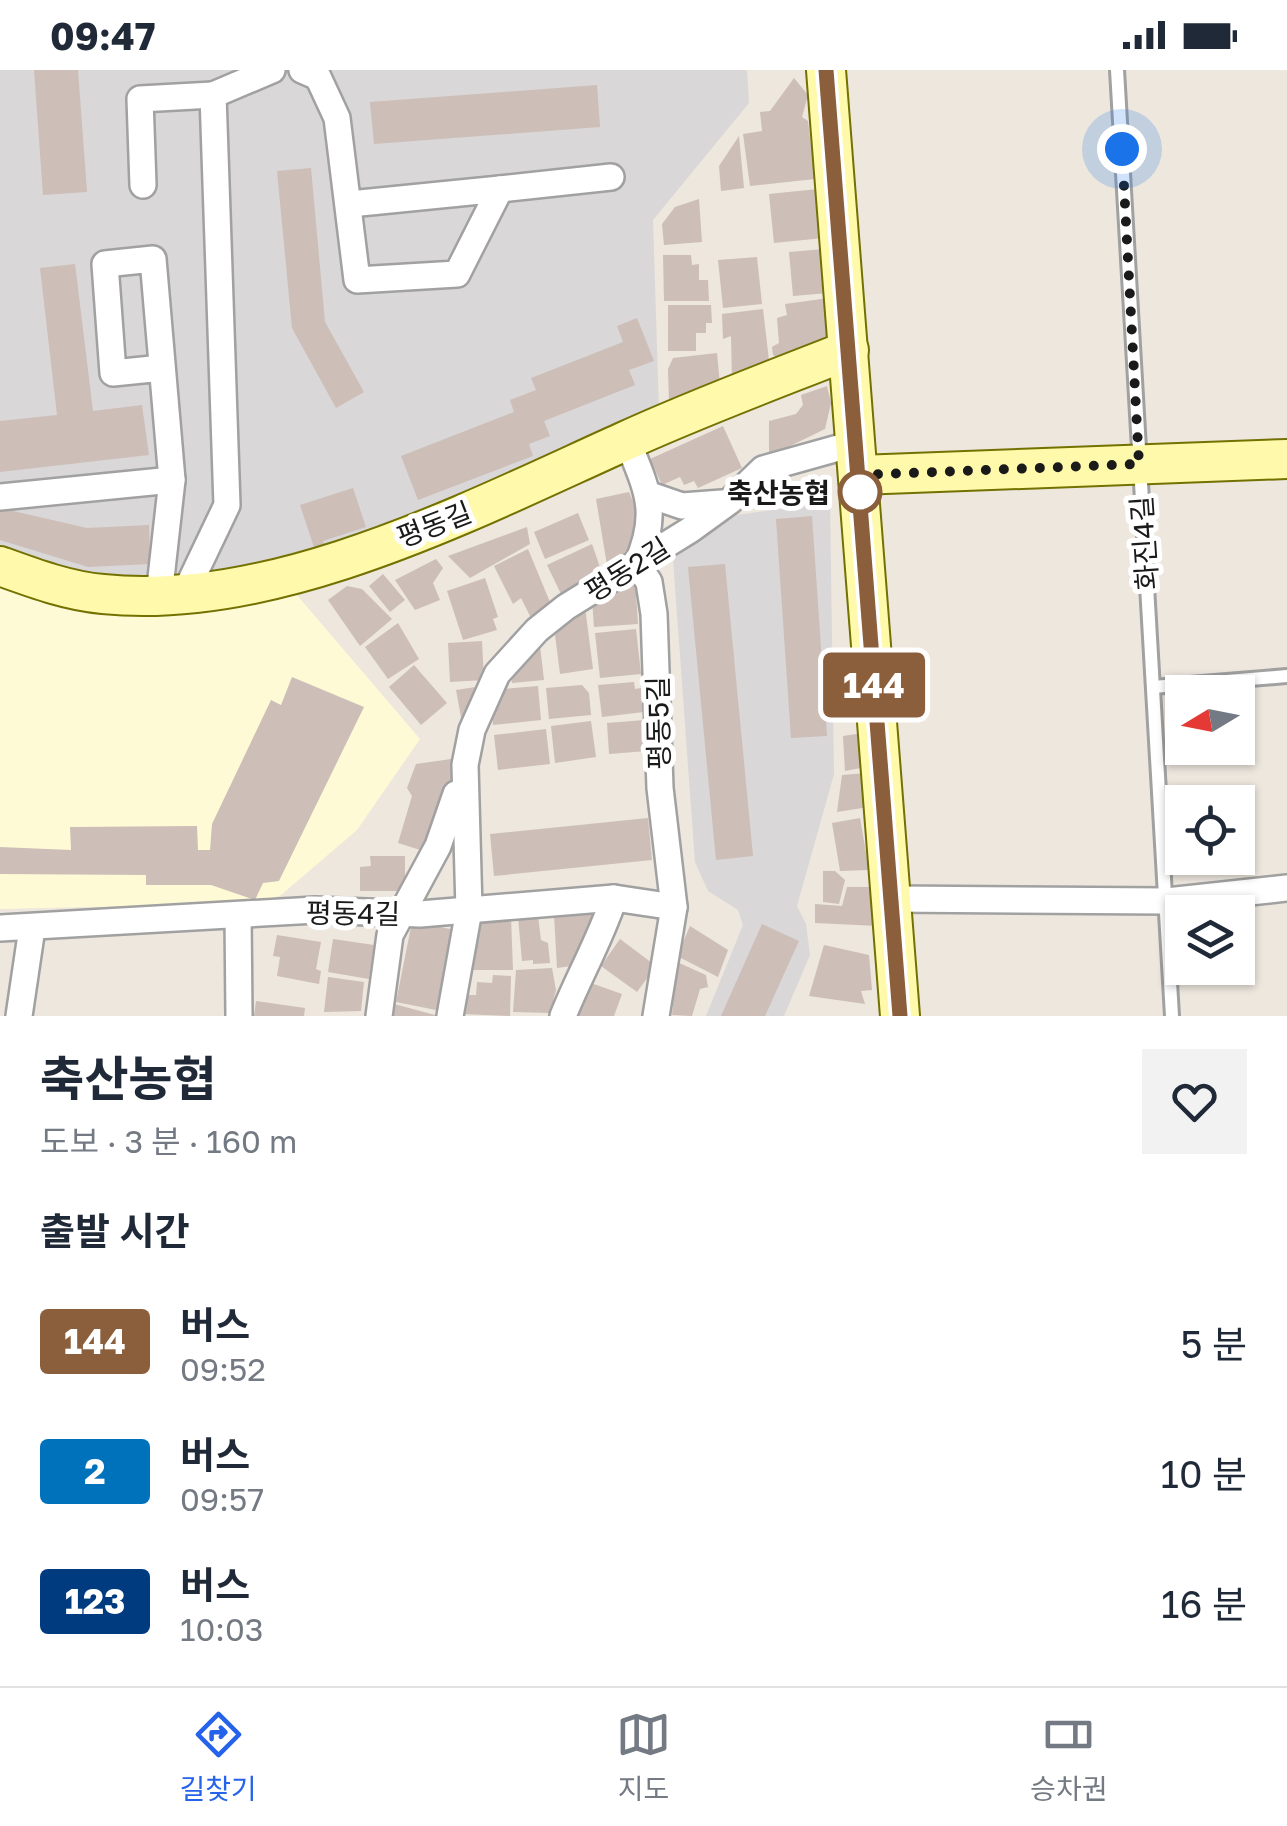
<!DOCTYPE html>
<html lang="ko">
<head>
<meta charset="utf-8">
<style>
	:root { --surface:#fff; --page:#f2f2f3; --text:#1f2937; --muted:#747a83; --line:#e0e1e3; --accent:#2563eb }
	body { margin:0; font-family:"Golos Text","Noto Sans KR",sans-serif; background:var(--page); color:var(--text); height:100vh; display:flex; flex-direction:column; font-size:38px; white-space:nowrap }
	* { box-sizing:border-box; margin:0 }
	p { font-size:32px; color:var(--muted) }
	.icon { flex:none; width:55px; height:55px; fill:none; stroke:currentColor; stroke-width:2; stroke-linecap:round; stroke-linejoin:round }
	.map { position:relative; height:946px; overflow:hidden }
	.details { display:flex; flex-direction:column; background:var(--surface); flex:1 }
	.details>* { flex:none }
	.badge { padding:0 20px; border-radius:8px; font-size:35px; line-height:65px }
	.needle { width:65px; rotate:260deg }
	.buttons { position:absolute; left:1165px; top:605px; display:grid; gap:20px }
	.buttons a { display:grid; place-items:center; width:90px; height:90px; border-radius:0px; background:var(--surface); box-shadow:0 2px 8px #0004; font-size:50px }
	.you { position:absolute; width:50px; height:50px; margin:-25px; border:8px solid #fff; border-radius:50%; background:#1a73e8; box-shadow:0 0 0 15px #1a73e833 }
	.map>.badge { position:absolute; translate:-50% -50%; box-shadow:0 0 0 5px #fff }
	h2 { padding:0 40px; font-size:38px; line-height:90px }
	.round { display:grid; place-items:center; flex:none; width:105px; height:105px; border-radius:0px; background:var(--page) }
	.head { display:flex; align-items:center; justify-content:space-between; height:170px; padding:0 40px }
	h1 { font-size:48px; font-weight:700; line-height:75px }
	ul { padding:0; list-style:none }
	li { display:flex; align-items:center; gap:30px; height:130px; padding:0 40px }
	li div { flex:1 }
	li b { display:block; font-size:38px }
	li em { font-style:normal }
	li .badge { min-width:110px; font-weight:700; text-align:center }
	.status { display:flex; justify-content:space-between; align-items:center; height:70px; padding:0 50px; background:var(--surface); direction:ltr }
	.status svg { height:28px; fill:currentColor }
	.menu { display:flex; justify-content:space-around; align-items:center; height:140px; border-top:2px solid var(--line); background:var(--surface); font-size:28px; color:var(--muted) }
	.menu a { display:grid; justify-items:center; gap:5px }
	.menu .current { color:var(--accent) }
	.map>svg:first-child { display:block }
	.residential { fill:#d9d7d7 }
	.education { fill:#fffad6 }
	.building { fill:#cdbeb8 }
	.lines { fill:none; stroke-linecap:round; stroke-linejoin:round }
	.lane-casing { stroke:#a1a1a1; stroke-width:18 }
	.street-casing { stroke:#a1a1a1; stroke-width:30 }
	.secondary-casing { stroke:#737100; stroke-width:42 }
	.lane { stroke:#fff; stroke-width:12 }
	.street { stroke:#fff; stroke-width:25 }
	.secondary { stroke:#fff9ab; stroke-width:38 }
	.line-casing { stroke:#fff; stroke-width:22 }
	.line { stroke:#8b5e3c; stroke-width:15 }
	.walk { stroke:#1a1a1a; stroke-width:10; stroke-dasharray:0 18 }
	.stop-dot { fill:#fff; stroke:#8b5e3c; stroke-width:5 }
	.labels { text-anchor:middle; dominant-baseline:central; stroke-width:10; stroke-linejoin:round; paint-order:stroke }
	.stop-label { font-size:28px; font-weight:bold; fill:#1a1a1a; stroke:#fff; text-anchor:end }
	.street-label { font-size:28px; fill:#1a1a1a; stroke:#fff }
</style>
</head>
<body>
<div class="status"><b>09:47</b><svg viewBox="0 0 49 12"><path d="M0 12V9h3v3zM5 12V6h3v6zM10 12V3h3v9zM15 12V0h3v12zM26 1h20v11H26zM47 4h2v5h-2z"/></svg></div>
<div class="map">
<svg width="1287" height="946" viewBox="0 0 1287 946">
	<rect width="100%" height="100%" fill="#ede7de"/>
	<g class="residential">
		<path d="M0,0H747L749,33L653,150L659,340L452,449L186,521L0,496Z"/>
		<path d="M830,432L834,704L797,836L806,854L810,885L784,946H706L743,855L738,840L708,821L695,792L673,489L736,445Z"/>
	</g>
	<path class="education" d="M0,496L34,509L284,510L420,669L357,760L281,825L262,833L0,839Z"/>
	<g class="building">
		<path d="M34,0H78L87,122L43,125Z"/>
		<path d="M794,8L808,25L802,47L808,51L815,109L750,116L743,64L762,61L760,42L770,41Z"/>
		<path d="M597,15L600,57L374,74L370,32Z"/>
		<path d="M739,66L744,118L721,121L719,96Z"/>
		<path d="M311,98L325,252L364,322L336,338L292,258L277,101Z"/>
		<path d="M818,119L823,168L774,173L769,124Z"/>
		<path d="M699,129L702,172L664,175L662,154L675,137Z"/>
		<path d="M824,179L828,223L793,226L789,182Z"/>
		<path d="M663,185H691L692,195L699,194V210H708L709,231H664Z"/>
		<path d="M757,187L762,234L723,238L718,190Z"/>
		<path d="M75,194L93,341L142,335L149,385L0,402V351L57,345L40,198Z"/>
		<path d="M829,228L832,269L779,288L773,285L772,277L779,273L777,248L787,245L785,234Z"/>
		<path d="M668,235H711L712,253H706V263H696V281H668Z"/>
		<path d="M763,239L770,299L732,310L731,266L723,269L722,244Z"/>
		<path d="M637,248L654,291L629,300L635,315L544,351L550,366L529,374L533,386L418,430L401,386L514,342L510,330L536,320L531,308L623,272L617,256Z"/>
		<path d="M717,283L720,315L669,333L668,299L673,288Z"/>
		<path d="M827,316L831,333L825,359L784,379L781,391L769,385V351L796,344L803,335L801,325Z"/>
		<path d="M723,356L742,398L698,418L694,411L684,415L680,407L662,415L650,389Z"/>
		<path d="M353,418L366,457L323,471L325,477L315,480L300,435Z"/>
		<path d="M629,422L644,457L636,486L608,501L596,429Z"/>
		<path d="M0,438L87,458L149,455L150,494L88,497L0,470Z"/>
		<path d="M578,443L589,470L545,489L534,462Z"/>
		<path d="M812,446L827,666L791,668L776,449Z"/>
		<path d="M527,457L530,474L470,508L448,486Z"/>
		<path d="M592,474L603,506L563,528L547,495Z"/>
		<path d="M528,479L552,537L530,546L521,528L513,534L494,496Z"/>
		<path d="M436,489L443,498L433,513L440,530L415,540L395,510Z"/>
		<path d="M725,494L753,786L716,790L688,497Z"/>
		<path d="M383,504L405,530L390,542L369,516Z"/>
		<path d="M485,508L498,547L493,549L497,560L463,570L447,521Z"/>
		<path d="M635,509L638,554L594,557L592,529L622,510Z"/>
		<path d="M347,516L362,519L392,549L360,576L328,530Z"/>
		<path d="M585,537L593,599L560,604L555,565L577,538Z"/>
		<path d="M398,553L419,589L388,609L365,577Z"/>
		<path d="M636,559L641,604L600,608L595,563Z"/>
		<path d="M482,571L484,610L450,612L448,573Z"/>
		<path d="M540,576L544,610L512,613L510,596L528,578Z"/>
		<path d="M414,595L447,633L421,655L389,617Z"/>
		<path d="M292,607L364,637L279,811L263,813L255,830L211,815H146V805L0,804V777L71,780L70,757L197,756L198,780H210L212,754L271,630L281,635Z"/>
		<path d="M634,612L635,619L641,618L644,642L602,647L598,615Z"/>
		<path d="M582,615L589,623L591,645L549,649L546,618Z"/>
		<path d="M482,616L463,658L456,620Z"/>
		<path d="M538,616L541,650L493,655L491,632L503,619Z"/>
		<path d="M645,650L647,681L609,684L607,653Z"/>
		<path d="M591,651L596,687L555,693L551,656Z"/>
		<path d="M546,659L550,694L498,700L494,665Z"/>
		<path d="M863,663L866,697L845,701L843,666Z"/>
		<path d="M458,688L430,783L398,773L412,726L407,718L416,694Z"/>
		<path d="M866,703L869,737L837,742L842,705Z"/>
		<path d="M648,748L652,790L494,806L490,764Z"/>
		<path d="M860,748L869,800L840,801L832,753Z"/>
		<path d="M370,786H405V821H360V797L371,796Z"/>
		<path d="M823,801H835L845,810L839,834L823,832Z"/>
		<path d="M847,817H876L878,856L815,853V834L842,836Z"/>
		<path d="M579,839L595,843L594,865L571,896L557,898L554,845Z"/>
		<path d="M538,846L541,870L548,873L550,893L533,894V890L522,891L518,847Z"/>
		<path d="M511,847L513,900H465L471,857L483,849Z"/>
		<path d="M412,852L456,860L441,941L396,932Z"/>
		<path d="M762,854L799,871L765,946H721Z"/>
		<path d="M690,856L728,880L718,907L677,886Z"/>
		<path d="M277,865L321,872L316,899L321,901L319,914L277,906L280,887L273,886Z"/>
		<path d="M333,869L374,875L369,909L328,902Z"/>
		<path d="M620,869L656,896L637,922L601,896Z"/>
		<path d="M824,875L869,885L872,920L861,921L865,934L809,926Z"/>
		<path d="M677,892L706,905L708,917L700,919L692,946L672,945Z"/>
		<path d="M552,898L556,920L550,943L513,942L516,900Z"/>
		<path d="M493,905L511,906L510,946L462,944L463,925H476L477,912L492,913Z"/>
		<path d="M328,907L364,912L361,941L324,942Z"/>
		<path d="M588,912L622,924L614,946H576Z"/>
		<path d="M256,931L305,938L304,946H254Z"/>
		<path d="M394,934L435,945V946H391Z"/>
	</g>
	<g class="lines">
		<defs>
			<g id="lane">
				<path d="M1117,0L1172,946"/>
				<path d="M1153,617L1287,606"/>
			</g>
			<g id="street">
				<path d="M302,0L318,7L337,48L357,210L457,204L500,119L350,134"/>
				<path d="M143,115L140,29L213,25"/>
				<path d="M500,119L611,107"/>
				<path d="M627,370C647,420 660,442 637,494L649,512L654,544L660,718L674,837L656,946"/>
				<path d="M650,425L682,436L722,433"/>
				<path d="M0,427L172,410"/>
				<path d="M186,521L227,435L213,25L272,0"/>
				<path d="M159,526L172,410L153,189L105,194L113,303L162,298"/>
				<path d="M891,829L1167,831L1287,818"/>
				<path d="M238,845L239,946"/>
				<path d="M0,858L315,840L420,844L614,828L674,837"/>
				<path d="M19,946L32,858"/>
				<path d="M379,946L390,865L438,776L456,724"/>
				<path d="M450,946L469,840L465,695L472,660L497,604L537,560L566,537L690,460L730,431L763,399L856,373"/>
				<path d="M563,946C579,906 600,870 614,828"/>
			</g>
			<g id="secondary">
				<path d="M826,0L900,946"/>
				<path d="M859,405L1287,389"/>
				<path d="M0,496C33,508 68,521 103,524C274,542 470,441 623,372C697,338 773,310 849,280"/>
			</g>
		</defs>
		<use href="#lane" class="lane-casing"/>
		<use href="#street" class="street-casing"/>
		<use href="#secondary" class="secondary-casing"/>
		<use href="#lane" class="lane"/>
		<use href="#street" class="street"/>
		<use href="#secondary" class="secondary"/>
	</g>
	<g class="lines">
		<defs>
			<path id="line" d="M826,0L900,946"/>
		</defs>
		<use href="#line" class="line-casing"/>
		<use href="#line" class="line"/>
		<path class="walk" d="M860,422L859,405L1139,394L1122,79"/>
	</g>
	<circle class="stop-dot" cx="860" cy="422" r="20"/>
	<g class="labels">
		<g class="stop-label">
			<text x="830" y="422">축산농협</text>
		</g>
		<g class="street-label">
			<text transform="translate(434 454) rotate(-21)">평동길</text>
			<text transform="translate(1144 473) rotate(-94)">화진4길</text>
			<text transform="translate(627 499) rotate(-32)">평동2길</text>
			<text transform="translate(658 653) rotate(-91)">평동5길</text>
			<text transform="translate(353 843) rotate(1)">평동4길</text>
		</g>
	</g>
</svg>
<div class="buttons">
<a><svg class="needle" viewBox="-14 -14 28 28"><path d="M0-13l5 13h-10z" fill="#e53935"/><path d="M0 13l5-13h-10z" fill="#747a83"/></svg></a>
<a><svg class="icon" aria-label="locate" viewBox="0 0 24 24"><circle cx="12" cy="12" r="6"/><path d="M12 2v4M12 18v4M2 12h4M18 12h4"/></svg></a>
<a><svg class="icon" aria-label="layers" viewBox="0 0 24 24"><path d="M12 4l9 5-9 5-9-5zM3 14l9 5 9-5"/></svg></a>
</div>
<div class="you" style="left:1122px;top:79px"></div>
<b class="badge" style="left:874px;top:615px;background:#8b5e3c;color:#fff">144</b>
</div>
<section class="details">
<div class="head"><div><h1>축산농협</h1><p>도보 · 3 분 · 160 m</p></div><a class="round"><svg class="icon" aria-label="heart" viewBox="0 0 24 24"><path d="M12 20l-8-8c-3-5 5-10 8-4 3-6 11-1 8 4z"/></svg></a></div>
<h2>출발 시간</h2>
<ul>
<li><span class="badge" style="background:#8b5e3c;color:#fff">144</span><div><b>버스</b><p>09:52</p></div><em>5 분</em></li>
<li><span class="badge" style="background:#0072bc;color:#fff">2</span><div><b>버스</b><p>09:57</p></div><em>10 분</em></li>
<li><span class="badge" style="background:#003b80;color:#fff">123</span><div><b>버스</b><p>10:03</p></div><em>16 분</em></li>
</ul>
</section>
<nav class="menu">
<a class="current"><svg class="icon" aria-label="directions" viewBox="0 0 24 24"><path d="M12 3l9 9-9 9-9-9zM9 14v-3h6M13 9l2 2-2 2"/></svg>길찾기</a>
<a><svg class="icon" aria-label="map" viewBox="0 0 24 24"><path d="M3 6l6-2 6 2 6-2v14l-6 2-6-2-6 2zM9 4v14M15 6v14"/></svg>지도</a>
<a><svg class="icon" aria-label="tickets" viewBox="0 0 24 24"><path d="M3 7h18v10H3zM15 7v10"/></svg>승차권</a>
</nav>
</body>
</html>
